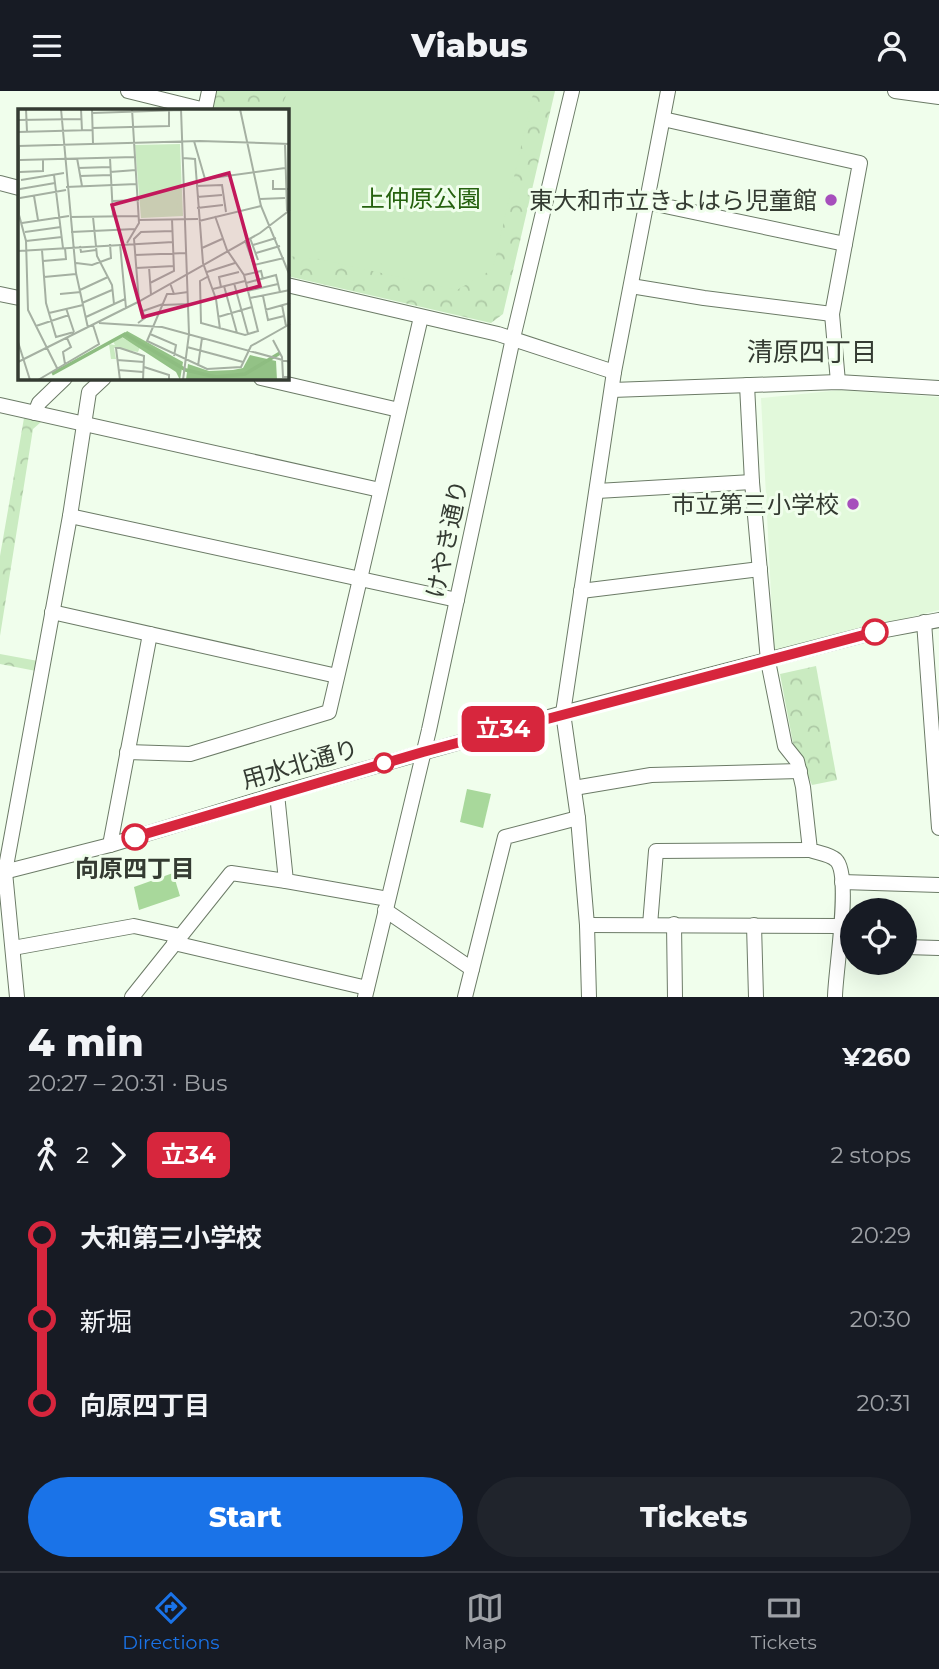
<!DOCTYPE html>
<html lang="en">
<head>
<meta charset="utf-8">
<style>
	:root { --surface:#171b24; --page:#20242c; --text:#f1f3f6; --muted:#9ea1a6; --line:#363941; --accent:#1a73e8 }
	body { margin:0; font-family:Montserrat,"Noto Sans JP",sans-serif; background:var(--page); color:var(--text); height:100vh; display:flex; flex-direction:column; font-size:26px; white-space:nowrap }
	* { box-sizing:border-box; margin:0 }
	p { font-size:23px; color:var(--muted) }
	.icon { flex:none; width:38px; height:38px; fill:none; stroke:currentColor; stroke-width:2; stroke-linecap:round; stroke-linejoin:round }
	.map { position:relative; height:906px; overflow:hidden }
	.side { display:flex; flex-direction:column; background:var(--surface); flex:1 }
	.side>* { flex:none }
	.badge { padding:0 14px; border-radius:10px; font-size:24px; line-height:46px }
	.controls { position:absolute; left:840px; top:807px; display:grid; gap:14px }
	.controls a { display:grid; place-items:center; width:77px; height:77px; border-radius:50%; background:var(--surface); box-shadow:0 7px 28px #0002; font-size:35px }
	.map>.badge { position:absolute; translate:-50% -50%; box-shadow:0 0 0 4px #fff }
	.legs { display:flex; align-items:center; gap:10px; height:77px; padding:0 28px; font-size:23px }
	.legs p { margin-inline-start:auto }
	.head { display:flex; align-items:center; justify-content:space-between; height:119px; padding:0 28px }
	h1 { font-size:38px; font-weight:800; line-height:52px }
	.cta { display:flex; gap:14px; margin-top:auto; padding:14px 28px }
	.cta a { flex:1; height:80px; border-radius:42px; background:var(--accent); color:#fff; font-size:28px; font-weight:800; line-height:80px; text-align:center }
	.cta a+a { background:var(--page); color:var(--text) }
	ul { padding:0 28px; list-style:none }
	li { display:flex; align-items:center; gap:24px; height:84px; font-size:26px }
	li i { display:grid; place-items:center; width:10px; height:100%; margin:0 9px; background:currentColor }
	li i::after { content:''; width:18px; height:18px; margin:-9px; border:5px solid; border-radius:50%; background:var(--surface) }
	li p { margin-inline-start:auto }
	li:first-child i { background:linear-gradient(#0000 50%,currentColor 0) }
	li:last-child i { background:linear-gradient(currentColor 50%,#0000 0) }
	header { display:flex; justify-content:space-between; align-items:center; height:91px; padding:0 28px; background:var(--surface); font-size:32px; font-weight:800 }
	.dock { display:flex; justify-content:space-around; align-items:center; height:98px; border-top:2px solid var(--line); background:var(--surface); font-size:19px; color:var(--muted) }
	.dock a { display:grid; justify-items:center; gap:4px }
	.dock .current { color:var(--accent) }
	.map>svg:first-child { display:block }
	.built { fill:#e2f9db }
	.park { fill:url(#park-crowns) }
	.pitch { fill:#caebc1 }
	.building { fill:#a8d89b }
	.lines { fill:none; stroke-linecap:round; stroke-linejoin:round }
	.minor-casing { stroke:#6c7b67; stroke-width:16 }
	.minor { stroke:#fff; stroke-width:14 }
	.line-1-casing { stroke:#fff; stroke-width:16 }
	.line-1 { stroke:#d7263d; stroke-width:10 }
	.poi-dot { fill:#a64fbc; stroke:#f0feec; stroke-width:2.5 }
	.stop-1-dot { fill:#fff; stroke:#d7263d; stroke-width:3.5 }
	.labels { text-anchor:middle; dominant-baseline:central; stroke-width:6; stroke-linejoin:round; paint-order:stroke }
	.park-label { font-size:24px; fill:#25610e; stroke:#f0feec }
	.poi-label { font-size:24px; fill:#343b32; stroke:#f0feec; text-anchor:end }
	.street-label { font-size:24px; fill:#343b32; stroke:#f0feec }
	.stop-label { font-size:24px; font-weight:bold; fill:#343b32; stroke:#f0feec }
	.neighbourhood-label { font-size:26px; fill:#343b32; stroke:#f0feec }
	.inset-river { fill:none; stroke:#8ebd81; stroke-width:3.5 }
	.inset-road { fill:none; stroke:#a5b0a2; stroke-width:2 }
	.view { fill:#c2185b; fill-opacity:0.15; stroke:#c2185b; stroke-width:3.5 }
	.inset-edge { fill:none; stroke:#343b32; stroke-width:3.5 }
</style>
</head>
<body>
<header><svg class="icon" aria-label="menu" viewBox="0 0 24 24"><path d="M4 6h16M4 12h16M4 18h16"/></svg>Viabus<svg class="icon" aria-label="person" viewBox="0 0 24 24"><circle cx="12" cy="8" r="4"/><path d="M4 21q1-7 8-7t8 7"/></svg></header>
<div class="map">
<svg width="939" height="906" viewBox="0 0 939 906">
	<defs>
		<pattern id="park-crowns" width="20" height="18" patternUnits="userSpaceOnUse" patternTransform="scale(1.75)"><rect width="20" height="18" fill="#caebc1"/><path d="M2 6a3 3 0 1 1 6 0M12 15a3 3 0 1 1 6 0" fill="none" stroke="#aecaa6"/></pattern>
	</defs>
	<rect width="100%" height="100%" fill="#f0feec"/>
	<path class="built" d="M841,299L939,306V519L774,561L761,307Z"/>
	<g class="park">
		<path d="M214,0H555L503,223L491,232L287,185V19H210Z"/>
		<path d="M24,327L41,331L33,338L0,545V465Z"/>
		<path d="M0,563L38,570L36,580L0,573Z"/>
		<path d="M816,575L837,689L812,694L793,652L780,583Z"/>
	</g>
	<path class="pitch" d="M288,0H518L533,3L493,178L457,199L319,168L287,165V19H280Z"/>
	<g class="building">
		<path d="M467,698L491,703L483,737L460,731Z"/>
		<path d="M173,782L180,805L139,819L134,796Z"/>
	</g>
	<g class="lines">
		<defs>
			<g id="minor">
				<path d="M128,0L205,19L209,0"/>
				<path d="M895,0L939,6"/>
				<path d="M663,28L860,72L832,223L838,291"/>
				<path d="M0,92L19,97"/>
				<path d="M646,111L845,153"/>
				<path d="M287,194L498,243L614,281"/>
				<path d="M631,195L704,207L832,223"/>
				<path d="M0,203L19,207"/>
				<path d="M261,287L399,319"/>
				<path d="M747,294L752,391L768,570L785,655L797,670L803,696L810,759C818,762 830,763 836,769C852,784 835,882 835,906"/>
				<path d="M612,299L838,291L939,297"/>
				<path d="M0,314L380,399"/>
				<path d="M35,322L39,312L65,287"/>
				<path d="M597,400L752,391"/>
				<path d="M70,425L457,509"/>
				<path d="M581,500L760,478"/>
				<path d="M52,521L337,585"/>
				<path d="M924,531L939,737"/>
				<path d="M127,661L190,663L329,621L421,226"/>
				<path d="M574,697L651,684L800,680"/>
				<path d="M277,703L286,790L388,808"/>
				<path d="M110,754L150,543"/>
				<path d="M0,782L110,754L277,703L563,622L875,541L939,529"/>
				<path d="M842,791L939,794"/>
				<path d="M385,819L472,878"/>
				<path d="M674,833L675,906"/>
				<path d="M587,834L842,835"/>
				<path d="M650,834L656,760L810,759"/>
				<path d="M754,834L756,906"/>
				<path d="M174,852L367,897"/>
				<path d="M905,856L939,857"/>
				<path d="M13,857L134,835L180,845"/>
				<path d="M17,906L5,781L70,425L89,301L104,287"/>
				<path d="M132,906L231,782L286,790"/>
				<path d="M365,906L429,639L513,247L572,0"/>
				<path d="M465,906L505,746L578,727"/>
				<path d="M589,906L587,834L578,727L563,622L614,281L668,0"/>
			</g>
		</defs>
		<use href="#minor" class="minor-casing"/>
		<use href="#minor" class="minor"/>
	</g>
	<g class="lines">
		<defs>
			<path id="line-1" d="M135,746L423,661L875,541"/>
		</defs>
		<use href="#line-1" class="line-1-casing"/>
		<use href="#line-1" class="line-1"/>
	</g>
	<g class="poi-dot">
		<circle cx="831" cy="109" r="7"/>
		<circle cx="853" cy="413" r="7"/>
	</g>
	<g class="stop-1-dot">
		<circle cx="875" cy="541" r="12"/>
		<circle cx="384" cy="672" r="9"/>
		<circle cx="135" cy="746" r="12"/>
	</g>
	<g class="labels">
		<g class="park-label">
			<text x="421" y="107">上仲原公園</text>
		</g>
		<g class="poi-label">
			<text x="817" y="109">東大和市立きよはら児童館</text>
			<text x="839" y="413">市立第三小学校</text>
		</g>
		<g class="street-label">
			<text transform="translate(447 448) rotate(-78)">けやき通り</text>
			<text transform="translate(300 673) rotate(-16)">用水北通り</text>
		</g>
		<g class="stop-label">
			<text x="135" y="777">向原四丁目</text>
		</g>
		<g class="neighbourhood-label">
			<text x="812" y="261">清原四丁目</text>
		</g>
	</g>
	<g transform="translate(18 18)">
		<rect width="271" height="271" fill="#f0feec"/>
		<path d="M101,227L122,238L120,243L96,239L98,250H93L91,235L97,236L94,231Z" fill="#caebc1"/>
		<path d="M109,222L165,253L162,271L158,263L104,228ZM232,246L258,252L259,271H168L170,255L191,262L215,261L225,259Z" fill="#93c286"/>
		<path d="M162,35L165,107L123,109L117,36Z" fill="#caebc1"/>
		<path d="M132,74L161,78L158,105L131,106L128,95Z" fill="#caebc1"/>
		<path class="inset-river" d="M34,265L107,225L168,261L198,268L227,265L262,244"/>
		<path class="inset-road" d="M8,0L9,23M43,0L58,164L70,219M63,0L64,22M74,0L75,35M163,0L171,225L165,271M222,0L243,97L272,167M74,4L163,1M0,11L63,10M74,19L151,17V2M0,23L74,21M176,32L187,70L267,59M267,35L269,102M0,37L182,32L272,35M1,37V106L8,132L10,201L39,259M59,49L64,77M92,49L95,107M165,49L177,50L185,154L198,190L202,220M2,51L117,48M60,59L92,58M2,63L25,62V51M92,63L118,61M36,66L45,139M62,67L93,66M3,71L46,64M255,71V80H272M178,77L204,76L208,103M48,78L119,75M2,80L37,74M16,87L20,111M179,88L204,86M2,89L48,81M242,90L267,89M95,92L121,91M179,99L205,96M52,108L121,107M75,108L79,147L94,176L96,195M121,111L180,110M181,112L243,97M4,114L51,107M7,123L43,118M53,123L117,120M232,129L240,151M227,131L236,156L266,149M8,132L44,128M109,134L121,114L114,0M102,135L108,199M235,136L258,129M62,137L63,143L78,141M184,139L204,130M24,141L28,194L38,228L56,223M0,142L155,133M238,144L262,137M117,146L168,144M25,152L48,150L47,139M58,154L74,156L93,149L92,135M131,158L133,186M118,159L156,157M189,163L217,154M226,166L243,162L245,170M191,167L182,172L183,214L227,226L240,222L226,166L209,141L197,107M26,168L58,165M132,174L156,162L154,110M152,174L156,185L170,183M216,174L230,225M228,174L258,166L262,183M206,177L219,224M203,178L201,168L221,163M195,180L227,172M62,181L90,168M229,182L260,175M42,185L63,183M156,185H149L129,232L189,260L223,258L233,237L272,215M245,187L250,211L266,207M232,189L272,181M64,194L94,181M145,196L170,195M264,196L268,217M48,199L56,223M247,201L272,194M125,202L145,195M31,204L65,196M68,208L107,190M200,208L234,198M81,214L144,218L272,253M120,214L127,209L121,193L116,130L123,123L155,122M18,217L51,206M132,225L158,236L156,247M255,231L264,248L265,268H272M0,233L12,271M169,238L225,253M99,251L126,253M0,253L120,193L242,124L272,101M47,255L45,243L53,238L49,229M180,257L184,229M126,258L151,266V271M100,261L125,263M20,271L81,235L75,216M102,271L98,239H102L126,247L125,271"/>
		<path class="view" d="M211,64L242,177L125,208L94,96Z"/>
		<rect width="271" height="271" class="inset-edge"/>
	</g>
</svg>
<div class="controls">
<a><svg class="icon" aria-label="locate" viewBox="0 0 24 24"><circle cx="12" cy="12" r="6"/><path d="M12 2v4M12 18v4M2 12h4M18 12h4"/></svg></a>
</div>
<b class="badge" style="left:503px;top:638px;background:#d7263d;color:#fff">立34</b>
</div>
<section class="side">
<div class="head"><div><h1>4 min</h1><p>20:27 – 20:31 · Bus</p></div><b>¥260</b></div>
<div class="legs"><svg class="icon" aria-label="walk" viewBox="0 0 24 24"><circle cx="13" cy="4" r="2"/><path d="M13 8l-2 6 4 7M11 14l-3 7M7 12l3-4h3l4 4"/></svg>2<svg class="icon" aria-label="forward" viewBox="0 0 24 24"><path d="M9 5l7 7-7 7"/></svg><b class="badge" style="background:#d7263d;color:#fff">立34</b><p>2 stops</p></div>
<ul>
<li><i style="color:#d7263d"></i><b>大和第三小学校</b><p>20:29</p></li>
<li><i style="color:#d7263d"></i><span>新堀</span><p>20:30</p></li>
<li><i style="color:#d7263d"></i><b>向原四丁目</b><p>20:31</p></li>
</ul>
<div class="cta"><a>Start</a><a>Tickets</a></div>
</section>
<nav class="dock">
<a class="current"><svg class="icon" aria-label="directions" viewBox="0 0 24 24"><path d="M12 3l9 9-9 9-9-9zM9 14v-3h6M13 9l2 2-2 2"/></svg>Directions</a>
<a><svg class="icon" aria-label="map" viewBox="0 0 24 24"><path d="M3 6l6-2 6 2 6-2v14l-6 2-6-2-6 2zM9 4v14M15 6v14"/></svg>Map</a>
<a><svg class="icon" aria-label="tickets" viewBox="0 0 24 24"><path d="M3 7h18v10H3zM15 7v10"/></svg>Tickets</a>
</nav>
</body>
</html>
